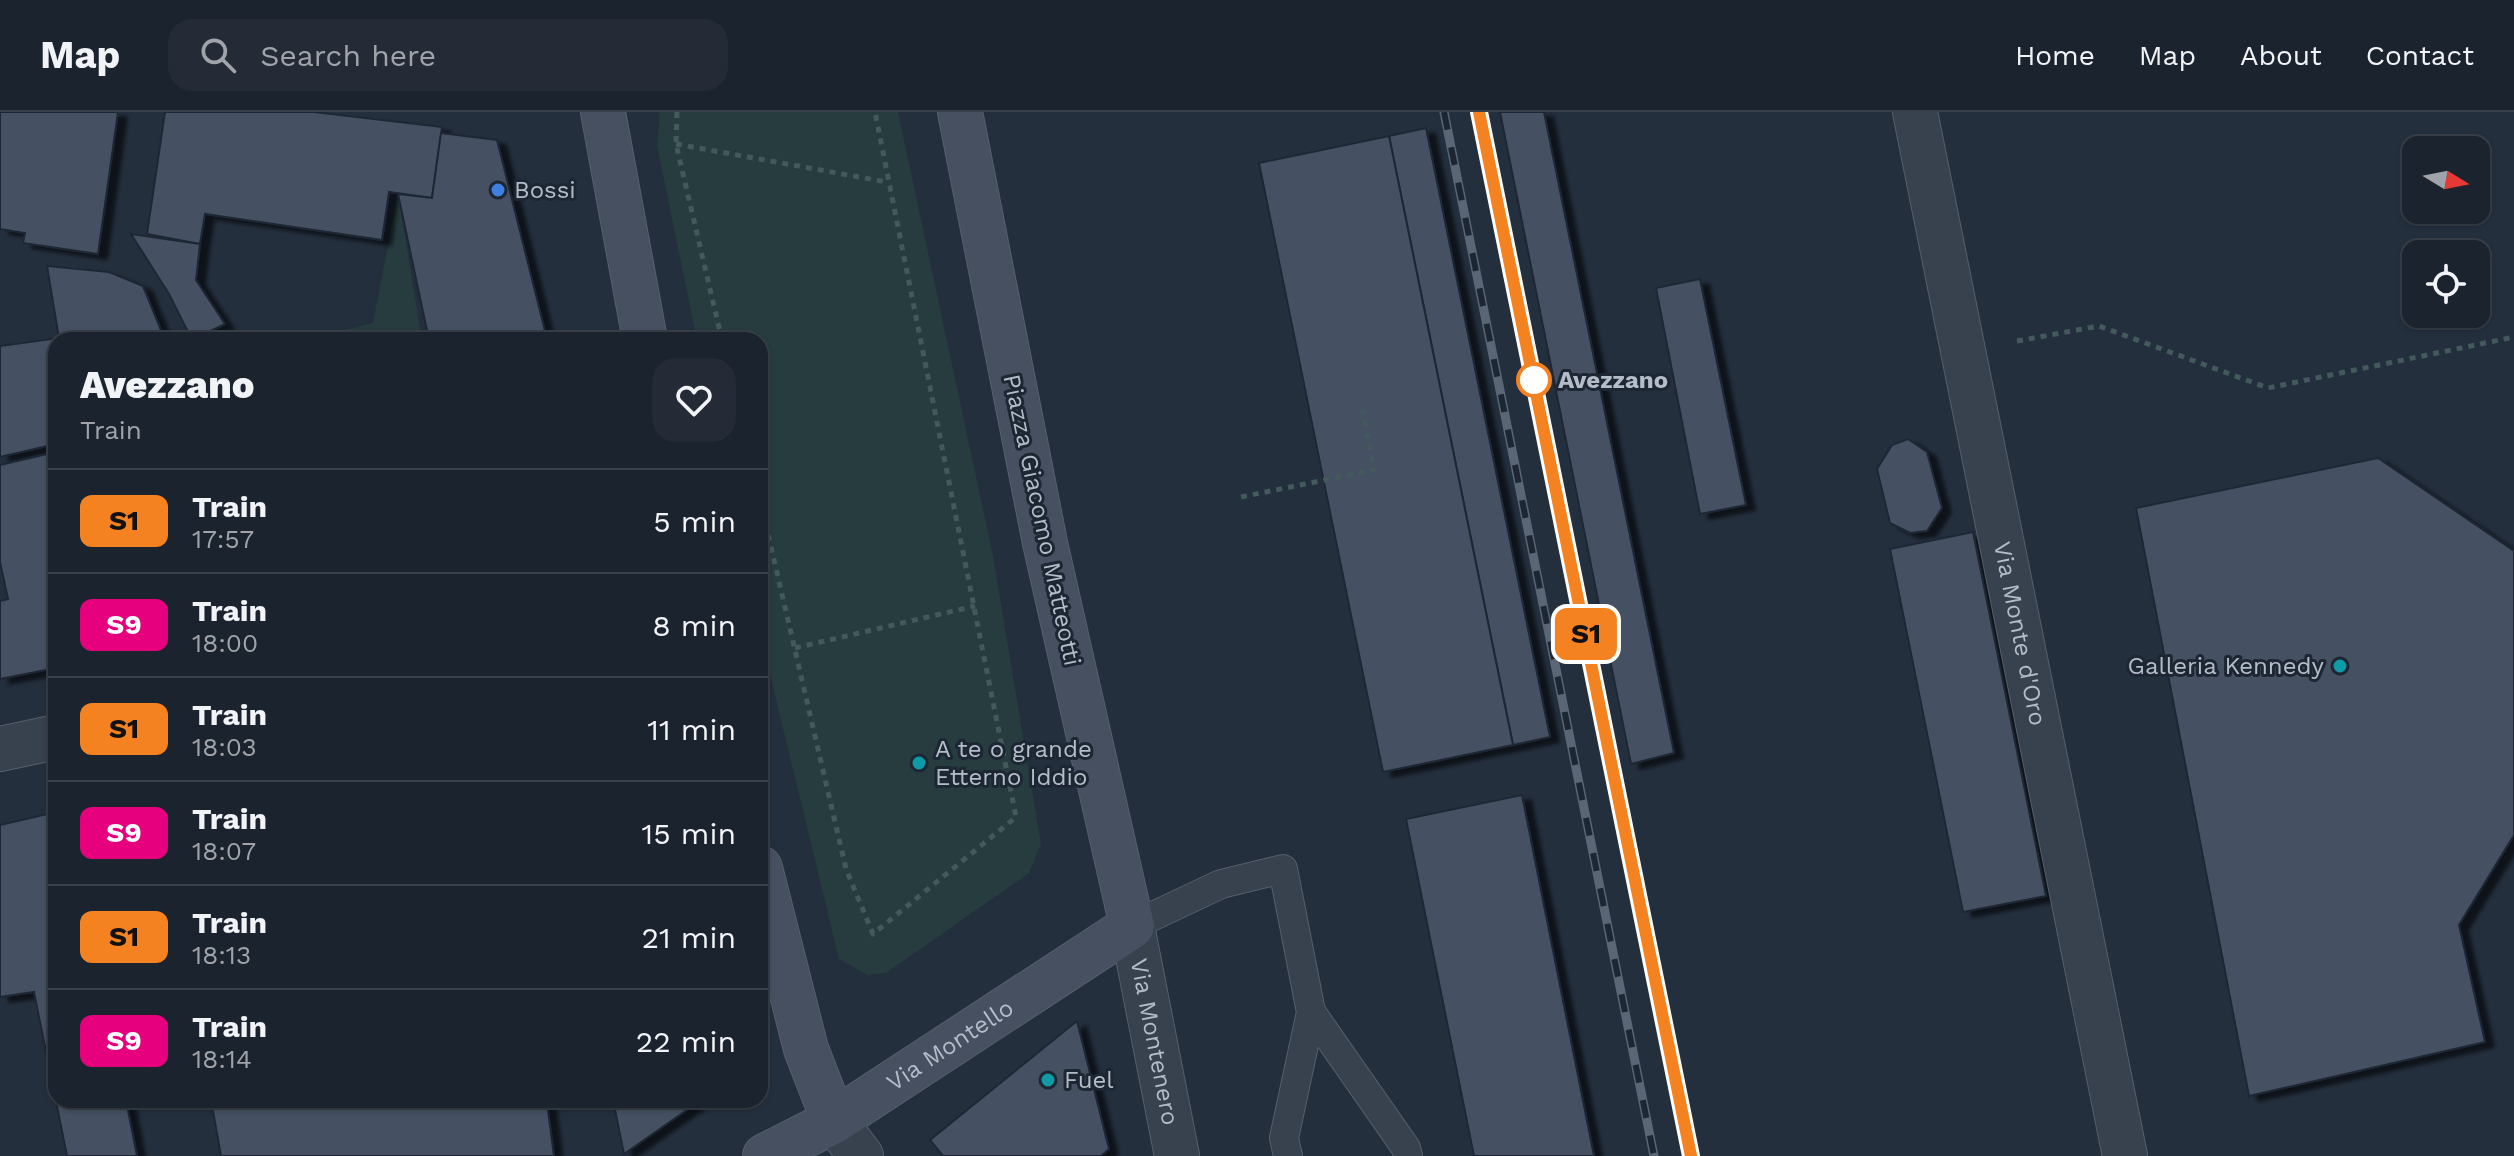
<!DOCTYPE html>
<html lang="en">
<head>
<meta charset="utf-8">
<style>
	:root { --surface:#1b232e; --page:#242b36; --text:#f1f3f6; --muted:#a0a4aa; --line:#39404a }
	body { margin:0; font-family:"Work Sans",sans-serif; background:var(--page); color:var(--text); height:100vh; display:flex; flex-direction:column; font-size:30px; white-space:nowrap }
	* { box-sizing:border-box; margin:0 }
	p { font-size:26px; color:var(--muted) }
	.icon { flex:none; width:44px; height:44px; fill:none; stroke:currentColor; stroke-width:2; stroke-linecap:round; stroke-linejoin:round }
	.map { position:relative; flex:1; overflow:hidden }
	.details { position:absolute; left:48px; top:220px; width:720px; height:776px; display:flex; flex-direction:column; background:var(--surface); border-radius:24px; box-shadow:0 2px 6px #0004,0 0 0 2px var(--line) }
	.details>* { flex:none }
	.badge { padding:0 16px; border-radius:12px; font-size:28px; line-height:52px }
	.needle { width:52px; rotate:100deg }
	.controls { position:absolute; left:2402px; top:24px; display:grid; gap:16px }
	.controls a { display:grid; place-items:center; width:88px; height:88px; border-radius:16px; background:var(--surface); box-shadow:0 2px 6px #0004,0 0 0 2px var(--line); font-size:40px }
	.map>.badge { position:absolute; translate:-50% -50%; box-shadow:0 0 0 4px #fff }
	.round { display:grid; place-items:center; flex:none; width:84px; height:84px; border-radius:24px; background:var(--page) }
	.overview { display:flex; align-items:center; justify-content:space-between; height:136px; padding:0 32px }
	h1 { font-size:38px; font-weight:800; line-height:60px }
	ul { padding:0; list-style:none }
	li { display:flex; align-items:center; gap:24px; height:104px; padding:0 32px; border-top:2px solid var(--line) }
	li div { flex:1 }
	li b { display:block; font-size:30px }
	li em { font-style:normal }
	li .badge { min-width:88px; font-weight:700; text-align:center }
	header { display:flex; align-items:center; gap:48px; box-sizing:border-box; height:112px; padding:0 40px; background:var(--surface); border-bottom:2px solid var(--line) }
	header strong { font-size:38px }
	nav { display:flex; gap:44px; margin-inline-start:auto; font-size:28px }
	.search { width:560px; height:72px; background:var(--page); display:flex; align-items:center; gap:20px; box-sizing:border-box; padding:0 28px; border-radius:24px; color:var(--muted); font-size:30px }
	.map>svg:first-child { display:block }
	.green { fill:#263c3f }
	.building { fill:#455162; stroke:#1f2835; stroke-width:2; filter:url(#shadow) }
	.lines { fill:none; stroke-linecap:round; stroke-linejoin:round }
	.lane-casing { stroke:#565f6c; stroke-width:30 }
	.street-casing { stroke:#565f6c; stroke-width:46 }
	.secondary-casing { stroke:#565f6c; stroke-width:46 }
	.path { stroke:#44595c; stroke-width:5; stroke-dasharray:6 6; stroke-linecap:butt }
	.lane { stroke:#38414e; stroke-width:28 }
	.street { stroke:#38414e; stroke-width:44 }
	.secondary { stroke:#465061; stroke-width:44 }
	.rail-casing { stroke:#5a6575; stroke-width:9 }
	.rail { stroke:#1d2633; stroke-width:6; stroke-dasharray:18; stroke-linecap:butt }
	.line-casing { stroke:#fff; stroke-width:18 }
	.line { stroke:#f58220; stroke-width:12 }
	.shop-dot { fill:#3f7fe0; stroke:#1d2633; stroke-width:3 }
	.stop-dot { fill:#fff; stroke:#f58220; stroke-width:4 }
	.culture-dot { fill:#0f9aa8; stroke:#1d2633; stroke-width:3 }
	.labels { text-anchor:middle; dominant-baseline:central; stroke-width:6; stroke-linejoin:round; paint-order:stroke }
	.poi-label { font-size:24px; fill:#b4bcc9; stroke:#1d2633; text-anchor:start }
	.stop-label { font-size:24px; font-weight:bold; fill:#b4bcc9; stroke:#1d2633; text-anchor:start }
	.street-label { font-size:24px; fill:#b4bcc9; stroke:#1d2633 }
</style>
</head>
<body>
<header>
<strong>Map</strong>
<div class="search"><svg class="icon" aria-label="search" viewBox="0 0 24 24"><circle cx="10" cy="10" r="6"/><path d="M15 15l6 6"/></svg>Search here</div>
<nav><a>Home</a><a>Map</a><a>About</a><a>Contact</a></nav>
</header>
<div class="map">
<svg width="2514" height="1044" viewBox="0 0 2514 1044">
	<defs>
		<filter id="shadow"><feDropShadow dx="9" dy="5" stdDeviation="2" flood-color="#0009"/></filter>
	</defs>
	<rect width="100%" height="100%" fill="#242f3e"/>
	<g class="green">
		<path d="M660,0H898L992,439L1041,732L1029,761L886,861L868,863L839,847L760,521V228H697L657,34Z"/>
		<path d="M398,82L422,228H305L373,211Z"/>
	</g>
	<g class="building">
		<path d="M0,0H118L98,142L23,131L25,121L0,117Z"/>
		<path d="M165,0H314L442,15L432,86L389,80L382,128L205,102L200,132L147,122Z"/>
		<path d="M1500,0H1544L1674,641L1631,652Z"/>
		<path d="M1426,16L1550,625L1513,633L1389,24Z"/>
		<path d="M441,21L497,28L547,227L429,228L398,82L432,86Z"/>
		<path d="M1389,24L1513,633L1383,660L1259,51Z"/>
		<path d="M131,122L200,132L196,168L225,212L192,228L169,182Z"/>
		<path d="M47,154L109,160L143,174L165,228H56V332L0,345V234L59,226Z"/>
		<path d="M1700,167L1746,393L1700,402L1656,176Z"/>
		<path d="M1908,327L1927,340L1942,396L1927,419L1910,421L1890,411L1877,357L1892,333Z"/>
		<path d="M56,340V556L0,567V489L8,487L0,450V353Z"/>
		<path d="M2378,346L2514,439V723L2459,813L2485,930L2249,984L2136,396Z"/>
		<path d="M1973,420L2046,784L1963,800L1890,437Z"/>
		<path d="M1522,683L1594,1044H1474L1406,707Z"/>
		<path d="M56,700V988H126L137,1044H67L34,880L0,885V713Z"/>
		<path d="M1077,909L1109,1037L1101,1044H943L930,1028Z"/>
		<path d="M211,988H292L293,995L321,988H560L547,991L554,1044H221Z"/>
		<path d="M613,988H701L624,1042Z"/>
	</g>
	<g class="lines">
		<defs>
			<g id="lane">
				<path d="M1132,814L1221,772L1283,757L1311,900L1284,1026L1288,1044"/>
				<path d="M1311,900L1406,1036L1408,1044"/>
			</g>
			<g id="street">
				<path id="s1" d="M1915,0L2125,1044"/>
				<path d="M0,637L56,625"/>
				<path id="s2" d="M1132,814L1177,1044"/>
				<path d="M834,1009L861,1044"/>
			</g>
			<g id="secondary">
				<path d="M603,0L645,228"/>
				<path d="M760,756L806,937L834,1009"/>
				<path id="s3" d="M765,1044L834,1009L1132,814L1045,431L960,0"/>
			</g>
		</defs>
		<use href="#lane" class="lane-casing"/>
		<use href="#street" class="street-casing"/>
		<use href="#secondary" class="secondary-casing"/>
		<g class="path">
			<path d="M677,0L676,32L722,228"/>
			<path d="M676,32L887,70"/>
			<path d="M2017,229L2099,214L2268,276L2514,225"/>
			<path d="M1241,385L1374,358L1362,294"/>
			<path d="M760,388L846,757L873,822L1016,705L875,0"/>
			<path d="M795,536L975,494"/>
		</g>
		<use href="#lane" class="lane"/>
		<use href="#street" class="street"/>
		<use href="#secondary" class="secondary"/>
		<defs>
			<g id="rail">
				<path d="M1444,0L1654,1044"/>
				<path d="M1479,0L1691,1044"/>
			</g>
		</defs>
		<use href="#rail" class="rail-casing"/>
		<use href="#rail" class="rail"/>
	</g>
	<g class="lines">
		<defs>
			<path id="line" d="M1479,0L1691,1044"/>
		</defs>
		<use href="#line" class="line-casing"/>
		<use href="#line" class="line"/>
	</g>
	<circle class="shop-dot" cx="498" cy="78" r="8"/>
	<circle class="stop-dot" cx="1534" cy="268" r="16"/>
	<g class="culture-dot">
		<circle cx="2340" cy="554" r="8"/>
		<circle cx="919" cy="651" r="8"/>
		<circle cx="1048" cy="968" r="8"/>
	</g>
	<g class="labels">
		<g class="poi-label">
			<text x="514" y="78">Bossi</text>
			<text x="2324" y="554" text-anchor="end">Galleria Kennedy</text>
			<text x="935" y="637">A te o grande<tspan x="935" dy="28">Etterno Iddio</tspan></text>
			<text x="1064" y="968">Fuel</text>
		</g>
		<g class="stop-label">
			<text x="1558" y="268">Avezzano</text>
		</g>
		<g class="street-label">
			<text transform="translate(1042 408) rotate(78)">Piazza Giacomo Matteotti</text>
			<text stroke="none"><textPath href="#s1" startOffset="532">Via Monte d'Oro</textPath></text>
			<text stroke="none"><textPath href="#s2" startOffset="118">Via Montenero</textPath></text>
			<text stroke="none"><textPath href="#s3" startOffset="216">Via Montello</textPath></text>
		</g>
	</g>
</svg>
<div class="controls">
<a><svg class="needle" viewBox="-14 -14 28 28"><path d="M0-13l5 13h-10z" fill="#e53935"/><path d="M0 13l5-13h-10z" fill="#a0a4aa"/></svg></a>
<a><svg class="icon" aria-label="locate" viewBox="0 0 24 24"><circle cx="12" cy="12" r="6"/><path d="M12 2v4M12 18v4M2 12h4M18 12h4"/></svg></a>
</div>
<b class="badge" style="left:1586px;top:522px;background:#f58220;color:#111">S1</b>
<section class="details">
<div class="overview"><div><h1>Avezzano</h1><p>Train</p></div><a class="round"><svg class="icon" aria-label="heart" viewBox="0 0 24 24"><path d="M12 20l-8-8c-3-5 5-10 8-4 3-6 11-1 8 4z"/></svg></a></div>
<ul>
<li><span class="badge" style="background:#f58220;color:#111">S1</span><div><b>Train</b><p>17:57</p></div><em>5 min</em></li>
<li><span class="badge" style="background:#e6007e;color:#fff">S9</span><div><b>Train</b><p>18:00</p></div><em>8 min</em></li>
<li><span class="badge" style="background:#f58220;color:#111">S1</span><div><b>Train</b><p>18:03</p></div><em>11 min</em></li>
<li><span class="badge" style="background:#e6007e;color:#fff">S9</span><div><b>Train</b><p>18:07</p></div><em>15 min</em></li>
<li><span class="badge" style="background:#f58220;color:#111">S1</span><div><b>Train</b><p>18:13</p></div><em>21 min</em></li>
<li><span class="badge" style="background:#e6007e;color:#fff">S9</span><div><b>Train</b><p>18:14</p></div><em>22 min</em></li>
</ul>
</section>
</div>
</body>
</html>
